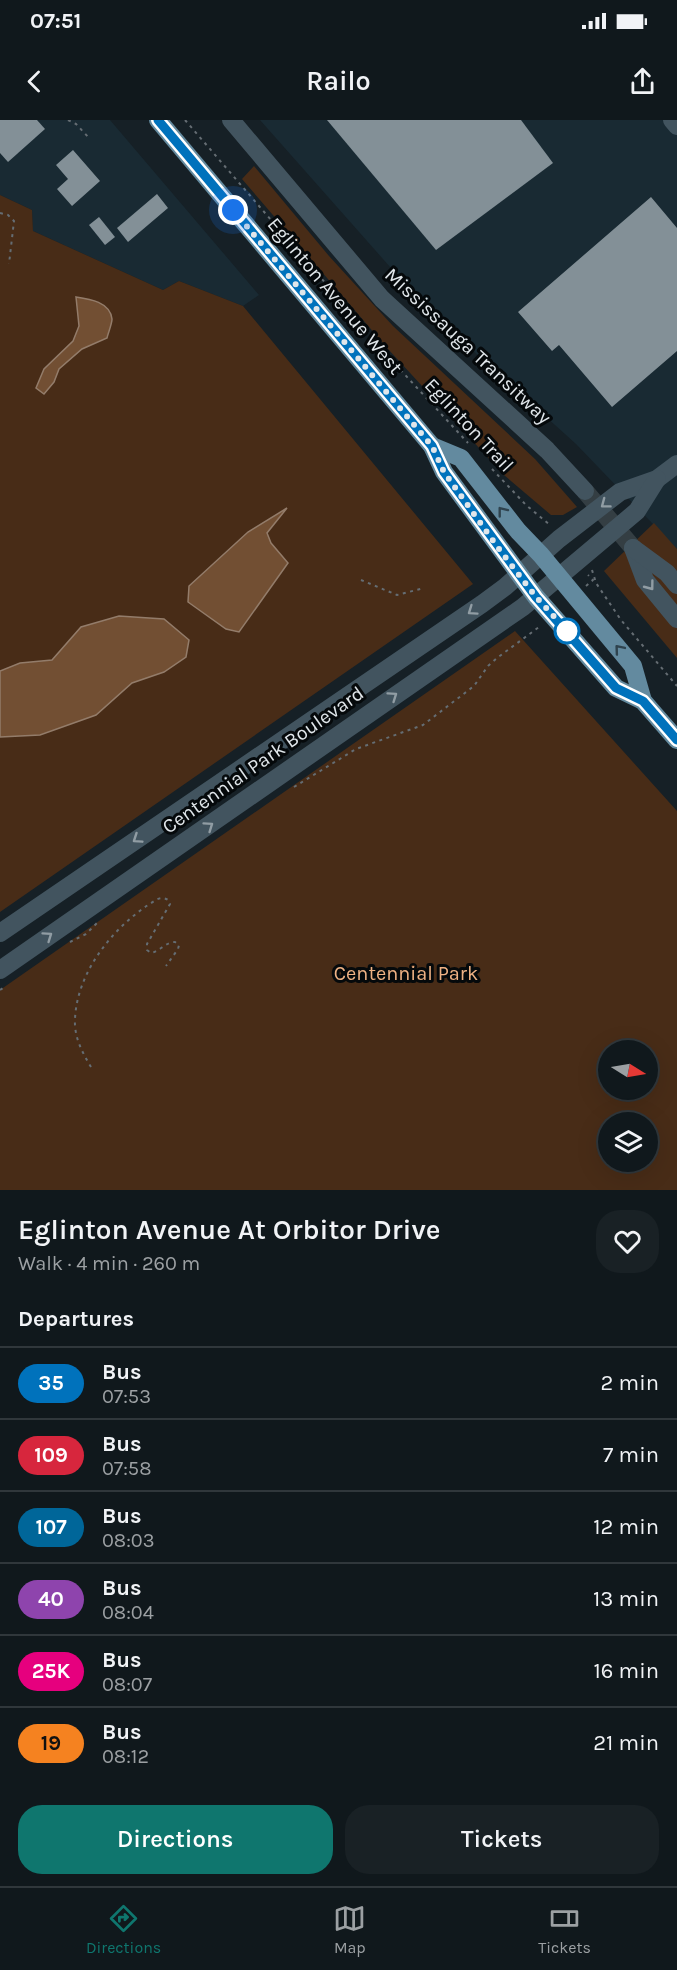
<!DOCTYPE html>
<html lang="en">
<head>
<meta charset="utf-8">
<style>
	:root { --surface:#10181c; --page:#192125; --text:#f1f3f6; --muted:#9ca0a3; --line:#30373b; --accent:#0f766e }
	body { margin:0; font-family:Karla,sans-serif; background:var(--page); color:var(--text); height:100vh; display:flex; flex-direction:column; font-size:22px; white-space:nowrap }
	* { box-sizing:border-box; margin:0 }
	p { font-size:20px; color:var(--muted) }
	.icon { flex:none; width:33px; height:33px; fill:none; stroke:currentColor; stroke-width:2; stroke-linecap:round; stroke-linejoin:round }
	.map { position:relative; height:1070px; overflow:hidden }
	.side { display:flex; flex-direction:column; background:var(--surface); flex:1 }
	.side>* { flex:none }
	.badge { padding:0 12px; border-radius:20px; font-size:21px; line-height:39px }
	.needle { width:39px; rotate:101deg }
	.buttons { position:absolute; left:598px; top:920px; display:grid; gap:12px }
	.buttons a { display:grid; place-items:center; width:60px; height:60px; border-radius:50%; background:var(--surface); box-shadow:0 6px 24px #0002,0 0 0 2px var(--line); font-size:30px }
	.you { position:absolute; width:30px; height:30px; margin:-15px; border:4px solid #fff; border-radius:50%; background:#1a73e8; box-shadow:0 0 0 9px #1a73e833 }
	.map>.badge { position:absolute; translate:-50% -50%; box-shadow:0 0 0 3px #fff }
	h2 { padding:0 18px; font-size:22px; line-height:54px }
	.round { display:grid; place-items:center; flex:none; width:63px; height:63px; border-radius:24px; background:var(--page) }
	.headline { display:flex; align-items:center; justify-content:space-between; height:102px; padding:0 18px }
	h1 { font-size:28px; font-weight:600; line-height:45px }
	.primary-button { display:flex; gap:12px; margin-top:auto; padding:12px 18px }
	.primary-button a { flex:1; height:69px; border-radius:24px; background:var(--accent); color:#fff; font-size:24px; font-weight:600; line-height:69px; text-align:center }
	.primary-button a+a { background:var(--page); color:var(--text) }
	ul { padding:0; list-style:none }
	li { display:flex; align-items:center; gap:18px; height:72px; padding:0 18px; border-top:2px solid var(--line) }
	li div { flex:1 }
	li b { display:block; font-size:22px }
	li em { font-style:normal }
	li .badge { min-width:66px; font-weight:700; text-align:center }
	.status { display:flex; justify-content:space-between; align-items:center; height:42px; padding:0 30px; background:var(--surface); direction:ltr }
	.status svg { height:16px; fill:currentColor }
	header { display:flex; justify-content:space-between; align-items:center; height:78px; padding:0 18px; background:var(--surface); font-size:27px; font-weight:600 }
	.tabs { display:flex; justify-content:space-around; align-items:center; height:84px; border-top:2px solid var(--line); background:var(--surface); font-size:16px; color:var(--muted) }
	.tabs a { display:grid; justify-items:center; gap:3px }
	.tabs .current { color:var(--accent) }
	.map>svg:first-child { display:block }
	.built { fill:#192a33 }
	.green { fill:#482c17; fill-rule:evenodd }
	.water { fill:#724f33; stroke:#937c6a; stroke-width:1.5 }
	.building { fill:#839097 }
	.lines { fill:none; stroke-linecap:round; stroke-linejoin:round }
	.minor-tunnel { stroke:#343e43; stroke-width:18; stroke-dasharray:18 9; stroke-linecap:butt }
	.path { stroke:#656d73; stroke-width:2; stroke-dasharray:3 4.5; stroke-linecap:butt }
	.minor { stroke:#42545f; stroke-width:18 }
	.major { stroke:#638a9f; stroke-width:18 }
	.oneway { stroke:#919da4 }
	.oneway2 { stroke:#2f434e }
	.line-casing { stroke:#fff; stroke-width:14 }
	.line { stroke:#0072bc; stroke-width:9 }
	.walk { stroke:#e0e6ea; stroke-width:6; stroke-dasharray:0 10.8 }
	.stop-dot { fill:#fff; stroke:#0072bc; stroke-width:3 }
	.labels { text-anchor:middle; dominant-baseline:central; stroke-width:6; stroke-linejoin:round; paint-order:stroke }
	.street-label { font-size:20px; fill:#e0e6ea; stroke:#05090b }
	.park-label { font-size:20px; fill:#efb284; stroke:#05090b }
</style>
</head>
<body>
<div class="status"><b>07:51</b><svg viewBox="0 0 49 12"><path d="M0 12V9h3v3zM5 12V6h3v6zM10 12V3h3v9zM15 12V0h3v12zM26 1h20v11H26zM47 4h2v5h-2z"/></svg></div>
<header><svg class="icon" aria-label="back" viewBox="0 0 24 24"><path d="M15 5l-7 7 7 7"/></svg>Railo<svg class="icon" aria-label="share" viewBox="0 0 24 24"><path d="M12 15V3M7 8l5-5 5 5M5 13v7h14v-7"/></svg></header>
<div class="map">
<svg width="677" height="1070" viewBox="0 0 677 1070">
	<rect width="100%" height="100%" fill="#162026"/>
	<g class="built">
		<path d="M0,0H110L259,175L243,186L179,161L163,170L33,111L32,90L0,75Z"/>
		<path d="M260,0H677V429L576,324L429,191Z"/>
	</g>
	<g class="green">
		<path d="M254,46L329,136L393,206L535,339L577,387L563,395H551L504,355L388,229L242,59Z"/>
		<path d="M0,75L32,90L33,111L163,170L179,161L243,186L473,464L0,792Z"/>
		<path d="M654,403L677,429V538L604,451Z"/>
		<path d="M515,511L677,691V1070H0V870ZM609,930H648V969H609ZM609,1002H648V1041H609Z"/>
	</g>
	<g class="water">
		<path d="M76,177C90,179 110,182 112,199C112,204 108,213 107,218L82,229L59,249L54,262L44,274L36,268L44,249L73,221L79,206Z"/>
		<path d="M287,388L267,413L271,423L288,443L239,512L226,509L188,482L189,466L248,412Z"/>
		<path d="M119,496L164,499L189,520L186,537L164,552L132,563L96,595L40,615L0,617V551L20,543L52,540L81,507Z"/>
	</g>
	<g class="building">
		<path d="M0,0H37L45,9L8,42L0,33Z"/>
		<path d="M327,0H521L553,43L436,130Z"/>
		<path d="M73,30L100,61L72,86L57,69L68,59L56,45Z"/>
		<path d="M157,74L168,88L128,122L117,108Z"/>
		<path d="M651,77L677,108V231L612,287L559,225L552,231L518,192Z"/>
		<path d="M99,97L115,117L105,125L89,105Z"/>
	</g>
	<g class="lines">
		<path class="minor-tunnel" d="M585,371L633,428"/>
		<g class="path">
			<path d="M68,0L76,4L90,19"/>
			<path d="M185,0L395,244L468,323"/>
			<path d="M0,93L8,95L14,101L9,144"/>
			<path d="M492,349L526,385L550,405"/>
			<path d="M592,450L596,463L621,500L677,566"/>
			<path d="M361,460L397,475L424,468"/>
			<path d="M586,466L593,460L588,455"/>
			<path d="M294,667L356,629L423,605L474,566L488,546L497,538L539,507"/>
			<path d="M70,822L86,814L97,803"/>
			<path d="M0,870L6,866"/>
			<path d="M91,947C82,932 74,917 75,899C77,853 111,810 148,785C155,781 160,775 168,780L170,784L147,824V830L151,833C160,831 166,822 175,822L179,825L178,829L166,846"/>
		</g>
		<g class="minor">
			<path d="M231,0L382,179L547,330L585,371"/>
			<path d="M672,0L677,6"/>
			<path d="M633,428L645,460L677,499"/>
			<path d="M633,428L667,453L677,465"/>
			<path d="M0,813L482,484L505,467L559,419L620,372L657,359L677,344"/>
			<path d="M0,850L523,487L637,391L657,359"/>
		</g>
		<g class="major">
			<path d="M158,0L432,326L444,352L536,477L616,568L643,581L677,620"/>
			<path d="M432,326L461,338L518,411L541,435L633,546L643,581"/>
		</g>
	</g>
	<defs><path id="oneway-chevron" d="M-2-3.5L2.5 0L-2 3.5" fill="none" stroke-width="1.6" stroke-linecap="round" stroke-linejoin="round" transform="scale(1.5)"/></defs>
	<g class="oneway">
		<use href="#oneway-chevron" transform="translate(605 384) rotate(143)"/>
		<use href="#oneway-chevron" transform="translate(650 466) rotate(53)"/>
		<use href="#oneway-chevron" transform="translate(472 491) rotate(145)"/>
		<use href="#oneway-chevron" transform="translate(393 576) rotate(-35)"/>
		<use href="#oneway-chevron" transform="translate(209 706) rotate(-35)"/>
		<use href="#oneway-chevron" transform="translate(137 719) rotate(146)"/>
		<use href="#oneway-chevron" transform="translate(48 816) rotate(-35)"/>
	</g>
	<g class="oneway2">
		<use href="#oneway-chevron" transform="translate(502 391) rotate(-128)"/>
		<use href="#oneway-chevron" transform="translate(619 529) rotate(-130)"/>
	</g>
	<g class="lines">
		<defs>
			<path id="line" d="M158,0L432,326L444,352L536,477L616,568L643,581L677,620"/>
		</defs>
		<use href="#line" class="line-casing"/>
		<use href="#line" class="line"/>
		<path class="walk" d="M233,90L432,326L444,352L499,429L536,477L572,516L567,511"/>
	</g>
	<circle class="stop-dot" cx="567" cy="511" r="12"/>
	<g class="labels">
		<g class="street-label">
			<text transform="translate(335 176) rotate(50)">Eglinton Avenue West</text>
			<text transform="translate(468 226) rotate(43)">Mississauga Transitway</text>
			<text transform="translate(469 305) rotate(47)">Eglinton Trail</text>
			<text transform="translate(263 640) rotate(-35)">Centennial Park Boulevard</text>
		</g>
		<g class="park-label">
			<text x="406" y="853">Centennial Park</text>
		</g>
	</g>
</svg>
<div class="buttons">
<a><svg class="needle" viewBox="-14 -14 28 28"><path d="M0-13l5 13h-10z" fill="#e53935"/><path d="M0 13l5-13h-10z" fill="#9ca0a3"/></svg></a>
<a><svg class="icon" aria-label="layers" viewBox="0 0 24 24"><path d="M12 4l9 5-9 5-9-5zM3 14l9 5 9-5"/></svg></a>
</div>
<div class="you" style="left:233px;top:90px"></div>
</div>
<section class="side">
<div class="headline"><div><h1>Eglinton Avenue At Orbitor Drive</h1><p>Walk · 4 min · 260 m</p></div><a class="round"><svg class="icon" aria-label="heart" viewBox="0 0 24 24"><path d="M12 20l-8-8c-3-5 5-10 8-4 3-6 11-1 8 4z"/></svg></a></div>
<h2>Departures</h2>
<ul>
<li><span class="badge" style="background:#0072bc;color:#fff">35</span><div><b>Bus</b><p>07:53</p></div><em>2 min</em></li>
<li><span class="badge" style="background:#d7263d;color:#fff">109</span><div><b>Bus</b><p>07:58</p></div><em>7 min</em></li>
<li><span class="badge" style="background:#069;color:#fff">107</span><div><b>Bus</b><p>08:03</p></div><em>12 min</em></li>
<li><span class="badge" style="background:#8e44ad;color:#fff">40</span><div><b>Bus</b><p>08:04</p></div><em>13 min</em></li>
<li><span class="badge" style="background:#e6007e;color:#fff">25K</span><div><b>Bus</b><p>08:07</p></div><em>16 min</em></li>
<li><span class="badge" style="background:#f58220;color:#111">19</span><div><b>Bus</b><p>08:12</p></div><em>21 min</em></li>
</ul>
<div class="primary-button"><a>Directions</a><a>Tickets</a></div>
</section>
<nav class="tabs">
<a class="current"><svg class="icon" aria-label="directions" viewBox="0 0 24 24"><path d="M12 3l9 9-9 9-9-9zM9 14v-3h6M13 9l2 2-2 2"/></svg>Directions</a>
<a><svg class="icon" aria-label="map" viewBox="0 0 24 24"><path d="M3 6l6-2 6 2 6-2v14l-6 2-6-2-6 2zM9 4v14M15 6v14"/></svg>Map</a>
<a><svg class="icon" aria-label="tickets" viewBox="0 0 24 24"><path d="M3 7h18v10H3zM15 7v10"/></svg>Tickets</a>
</nav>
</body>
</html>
